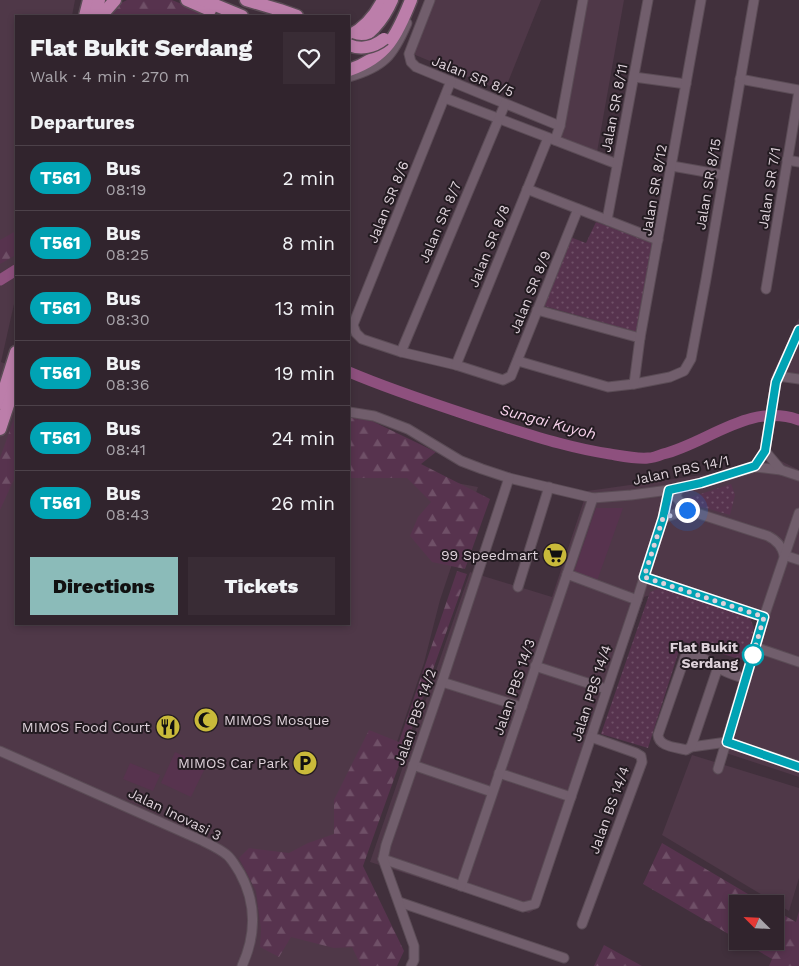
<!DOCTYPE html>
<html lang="en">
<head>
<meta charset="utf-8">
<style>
	:root { --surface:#31242d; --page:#392c35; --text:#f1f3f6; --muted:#a8a4aa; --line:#4c4149; --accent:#8bbbb9 }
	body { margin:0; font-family:"Work Sans",sans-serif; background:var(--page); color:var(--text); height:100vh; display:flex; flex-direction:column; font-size:19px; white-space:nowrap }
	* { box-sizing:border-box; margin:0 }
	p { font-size:16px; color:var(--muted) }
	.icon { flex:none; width:28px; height:28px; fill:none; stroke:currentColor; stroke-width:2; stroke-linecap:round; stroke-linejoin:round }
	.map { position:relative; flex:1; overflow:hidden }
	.sheet { position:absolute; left:15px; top:15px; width:335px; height:610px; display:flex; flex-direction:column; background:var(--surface); border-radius:0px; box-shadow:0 2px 8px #0003,0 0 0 1px var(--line) }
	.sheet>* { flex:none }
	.badge { padding:0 10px; border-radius:16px; font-size:18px; line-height:32px }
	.needle { width:32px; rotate:294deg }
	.controls { position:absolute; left:729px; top:895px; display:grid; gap:10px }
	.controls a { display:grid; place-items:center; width:55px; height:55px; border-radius:0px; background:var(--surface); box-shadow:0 2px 8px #0003,0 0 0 1px var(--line); font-size:25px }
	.you { position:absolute; width:25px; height:25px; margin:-12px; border:4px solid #fff; border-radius:50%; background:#1a73e8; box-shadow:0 0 0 8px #1a73e833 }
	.map>.badge { position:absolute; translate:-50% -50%; box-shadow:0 0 0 2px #fff }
	h2 { padding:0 15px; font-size:19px; line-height:45px }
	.round { display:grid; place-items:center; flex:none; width:52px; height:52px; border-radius:0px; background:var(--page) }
	.overview { display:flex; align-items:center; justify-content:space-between; height:85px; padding:0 15px }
	h1 { font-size:24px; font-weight:800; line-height:38px }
	.primary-button { display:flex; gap:10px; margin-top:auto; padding:10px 15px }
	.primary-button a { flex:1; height:58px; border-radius:0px; background:var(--accent); color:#111; font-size:20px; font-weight:800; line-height:58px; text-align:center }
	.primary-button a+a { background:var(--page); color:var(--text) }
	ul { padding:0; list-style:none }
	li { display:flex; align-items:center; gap:15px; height:65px; padding:0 15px; border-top:1px solid var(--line) }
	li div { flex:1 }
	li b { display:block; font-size:19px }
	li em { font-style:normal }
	li .badge { min-width:55px; font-weight:700; text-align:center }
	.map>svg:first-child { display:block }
	.built { fill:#4f3848 }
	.grass { fill:#57334e }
	.forest { fill:url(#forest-firs) }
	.park { fill:url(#park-dots) }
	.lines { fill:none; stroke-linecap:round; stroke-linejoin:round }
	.river { stroke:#8e507e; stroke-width:11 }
	.minor-casing { stroke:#5b4c56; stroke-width:11 }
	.highway-casing { stroke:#5b4c56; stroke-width:15 }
	.minor { stroke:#715e6c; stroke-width:9 }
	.highway { stroke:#bc7eaa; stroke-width:12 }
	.highway-bridge-casing { stroke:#5b4c56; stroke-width:15; stroke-linecap:butt }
	.highway-bridge { stroke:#bc7eaa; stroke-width:12 }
	.line-casing { stroke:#fff; stroke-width:11 }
	.line { stroke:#00a3b4; stroke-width:8 }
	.walk { stroke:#ded2da; stroke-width:5; stroke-dasharray:0 9 }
	.stop-dot { fill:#fff; stroke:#00a3b4; stroke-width:2.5 }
	.labels { text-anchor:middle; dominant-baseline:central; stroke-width:4; stroke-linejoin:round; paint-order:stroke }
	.street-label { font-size:14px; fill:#ded2da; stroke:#231b21 }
	.poi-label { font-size:14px; fill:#ded2da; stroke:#231b21; text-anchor:end }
	.stop-label { font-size:14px; font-weight:bold; fill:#ded2da; stroke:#231b21; text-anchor:end }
	.water-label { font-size:15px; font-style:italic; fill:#f7d2eb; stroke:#231b21 }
</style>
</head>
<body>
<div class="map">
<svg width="799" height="966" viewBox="0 0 799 966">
	<defs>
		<pattern id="forest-firs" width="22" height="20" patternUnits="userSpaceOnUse" patternTransform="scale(1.25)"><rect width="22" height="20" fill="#57334e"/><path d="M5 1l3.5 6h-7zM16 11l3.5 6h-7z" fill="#6f5067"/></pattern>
		<pattern id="park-dots" width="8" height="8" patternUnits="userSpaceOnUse" patternTransform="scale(1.25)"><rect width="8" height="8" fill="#57334e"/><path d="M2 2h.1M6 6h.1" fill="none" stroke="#6f5067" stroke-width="1.8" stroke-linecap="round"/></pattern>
	</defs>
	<rect width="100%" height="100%" fill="#41303c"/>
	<g class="built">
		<path d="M0,0H75L72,16H16V295L1,362L16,368V624H349V463L478,487L440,600L424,663L356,862L363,966H0Z"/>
		<path d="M435,0H541L504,92L413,54Z"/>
		<path d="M585,0H624L597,152L560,137Z"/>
		<path d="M799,318V383L770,379Z"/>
		<path d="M775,458L799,470V777L723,752L759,621L661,592L644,597L537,908L529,913L370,862L470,572L552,597L587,491L752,468Z"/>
		<path d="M692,755L799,788V878L789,911L662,835Z"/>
	</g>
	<g class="grass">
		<path d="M596,508H623L597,581L574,572Z"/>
		<path d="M175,752L206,766L191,797L161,783Z"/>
		<path d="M130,763L160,775L153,791L123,779Z"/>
	</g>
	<g class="forest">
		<path d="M127,0H172L211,16H111L117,5Z"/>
		<path d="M16,231V255L0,264V240Z"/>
		<path d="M16,413V475L0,510V458Z"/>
		<path d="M349,417L372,421L436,452L421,464L490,499L465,569L432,562L410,536L418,517L431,502L407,478H349Z"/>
		<path d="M457,571L467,574L363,866L404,951L397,966H361L352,947L334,948L291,937L279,957L260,947L261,929L256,891L239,858L249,848L289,853L308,843L334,834V800L369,730L399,742Z"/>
		<path d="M662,843L765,904H738L737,939L643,884Z"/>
		<path d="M775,910L796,922L799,911V966H769L772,959L741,941H775Z"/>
		<path d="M604,945L642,966H594Z"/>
	</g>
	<g class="park">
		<path d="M596,222L654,243L637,332L544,306L570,237L586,243Z"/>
		<path d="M731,484L735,495L730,515L695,505L682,500Z"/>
		<path d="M660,588L750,618L754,628L745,661L682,641L648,748L601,734L650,592Z"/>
	</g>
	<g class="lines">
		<g class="river">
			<path d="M0,280L16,270"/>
			<path d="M349,372C396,392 444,407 492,423C531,435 569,448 610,454C622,456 636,459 648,458C653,458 658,456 663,454C708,443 749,402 799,420"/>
		</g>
		<defs>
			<g id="minor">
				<path d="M430,0L409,54L411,62L416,67L560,126"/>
				<path d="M349,77C384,67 393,56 407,23"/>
				<path d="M634,77L686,84"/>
				<path d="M740,79L799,90"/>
				<path d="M451,81L353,325L356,333L362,339L401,352L456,365L503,380L511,376L578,209"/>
				<path d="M445,98L617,164"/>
				<path d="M555,140L560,126L583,0"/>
				<path d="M787,160L799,162"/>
				<path d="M672,166L723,175"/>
				<path d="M527,189L658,240"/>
				<path d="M607,220L648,0"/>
				<path d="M766,289L799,91"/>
				<path d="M537,310L640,338"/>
				<path d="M401,352L505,104"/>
				<path d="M518,361L608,387L634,384L670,377L684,371L691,359L706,279L754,0"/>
				<path d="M456,365L548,138"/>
				<path d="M778,376L799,379"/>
				<path d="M634,384L640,338L701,0"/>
				<path d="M349,412L374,416L408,429L461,461L482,469L509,478L593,498L631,495L669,490L701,483L755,467L781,470L799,476"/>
				<path d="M765,451L781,470"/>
				<path d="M755,467L765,451L776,382L799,330"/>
				<path d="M679,487L676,497L687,510L768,536C776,540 782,546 784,555"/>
				<path d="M663,518L687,510"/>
				<path d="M784,555L799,560"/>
				<path d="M567,574L637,600"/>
				<path d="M644,577L764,617"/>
				<path d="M518,587L549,487"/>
				<path d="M755,647L799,662"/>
				<path d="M535,666L606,689"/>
				<path d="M746,679C737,676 726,673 719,668C709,662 702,656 690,654L685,657L658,735C659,747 676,747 686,750L691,747L727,742L799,766"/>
				<path d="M442,682L522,707"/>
				<path d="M691,747L718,667"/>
				<path d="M0,751L203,841C211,845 220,849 227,855C232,859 236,867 240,873C257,904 256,935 242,966"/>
				<path d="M413,765L492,792"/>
				<path d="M718,769L764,617L799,513"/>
				<path d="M499,773L571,797"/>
				<path d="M383,859L523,907L535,904L637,600L663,518L669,490"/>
				<path d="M461,886L593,498"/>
				<path d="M399,902L564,958"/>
				<path d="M582,924L642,762L641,756L636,753L591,737"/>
				<path d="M411,966L414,960V946L383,859L386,845L442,682L509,478"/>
			</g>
			<g id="highway">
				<path d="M187,0L210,10"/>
				<path d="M203,0L242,16"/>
				<path d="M246,0L280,10L297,16"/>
				<path d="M85,16L89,0"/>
				<path d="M95,16L99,0"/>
				<path d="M101,16L115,0"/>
				<path d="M349,36C365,28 375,16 383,0"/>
				<path d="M349,46C370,36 383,21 392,0"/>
				<path d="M349,70C387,57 397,35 411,0"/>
				<path d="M0,403L16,352"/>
				<path d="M0,429L16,381"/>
			</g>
		</defs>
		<use href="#minor" class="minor-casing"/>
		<use href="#highway" class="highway-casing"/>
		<use href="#minor" class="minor"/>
		<use href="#highway" class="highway"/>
		<defs>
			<path id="highway-bridge" d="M349,45C361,50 374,47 384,39"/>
		</defs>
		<use href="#highway-bridge" class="highway-bridge-casing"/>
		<use href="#highway-bridge" class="highway-bridge"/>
	</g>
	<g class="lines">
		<defs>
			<path id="line" d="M799,330L776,382L765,451L755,466L701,483L669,490L663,518L644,577L764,617L727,742L799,767"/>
		</defs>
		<use href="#line" class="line-casing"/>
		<use href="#line" class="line"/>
		<path class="walk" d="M687,510L663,518L644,577L764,617L753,655"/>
	</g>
	<defs>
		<symbol id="supermarket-disc" viewBox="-11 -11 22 22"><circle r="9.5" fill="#c9ba3a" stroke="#231b21"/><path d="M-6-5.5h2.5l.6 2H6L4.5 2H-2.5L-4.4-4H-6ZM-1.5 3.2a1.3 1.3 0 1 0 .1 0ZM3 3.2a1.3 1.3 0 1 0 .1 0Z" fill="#111"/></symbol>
		<symbol id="mosque-disc" viewBox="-11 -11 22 22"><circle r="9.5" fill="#c9ba3a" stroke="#231b21"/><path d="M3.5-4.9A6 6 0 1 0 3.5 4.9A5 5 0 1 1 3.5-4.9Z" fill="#111"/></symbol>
		<symbol id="restaurant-disc" viewBox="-11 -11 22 22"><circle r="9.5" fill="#c9ba3a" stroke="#231b21"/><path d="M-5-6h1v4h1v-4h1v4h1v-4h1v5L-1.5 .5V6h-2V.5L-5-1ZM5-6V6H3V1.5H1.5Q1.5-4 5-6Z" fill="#111"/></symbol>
		<symbol id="parking-disc" viewBox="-11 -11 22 22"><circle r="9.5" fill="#c9ba3a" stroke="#231b21"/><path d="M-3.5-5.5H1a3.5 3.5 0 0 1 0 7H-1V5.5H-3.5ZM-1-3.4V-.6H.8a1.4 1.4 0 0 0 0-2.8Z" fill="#111"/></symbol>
	</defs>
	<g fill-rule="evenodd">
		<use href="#supermarket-disc" x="541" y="541" width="28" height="28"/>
		<use href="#mosque-disc" x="192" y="706" width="28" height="28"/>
		<use href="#restaurant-disc" x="154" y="713" width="28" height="28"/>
		<use href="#parking-disc" x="291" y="749" width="28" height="28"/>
	</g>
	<circle class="stop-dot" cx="753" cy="655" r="10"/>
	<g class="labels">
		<g class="street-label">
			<text transform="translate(473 76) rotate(22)">Jalan SR 8/5</text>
			<text transform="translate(614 108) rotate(-79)">Jalan SR 8/11</text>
			<text transform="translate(708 184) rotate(-80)">Jalan SR 8/15</text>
			<text transform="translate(769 188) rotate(-81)">Jalan SR 7/1</text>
			<text transform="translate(654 190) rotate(-80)">Jalan SR 8/12</text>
			<text transform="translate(388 202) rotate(-68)">Jalan SR 8/6</text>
			<text transform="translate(440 222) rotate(-67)">Jalan SR 8/7</text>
			<text transform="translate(489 246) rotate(-68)">Jalan SR 8/8</text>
			<text transform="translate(530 292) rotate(-68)">Jalan SR 8/9</text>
			<text transform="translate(681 470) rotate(-12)">Jalan PBS 14/1</text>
			<text transform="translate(514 687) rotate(-71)">Jalan PBS 14/3</text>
			<text transform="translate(591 693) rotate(-72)">Jalan PBS 14/4</text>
			<text transform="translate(415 717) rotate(-71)">Jalan PBS 14/2</text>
			<text transform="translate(609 810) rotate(-70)">Jalan BS 14/4</text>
			<text transform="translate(175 814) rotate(26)">Jalan Inovasi 3</text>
		</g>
		<g class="poi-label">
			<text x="538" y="555">99 Speedmart</text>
			<text x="224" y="720" text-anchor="start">MIMOS Mosque</text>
			<text x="150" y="727">MIMOS Food Court</text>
			<text x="288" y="763">MIMOS Car Park</text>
		</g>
		<g class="stop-label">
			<text x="738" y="647">Flat Bukit<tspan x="738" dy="16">Serdang</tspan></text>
		</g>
		<g class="water-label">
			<text transform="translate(548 422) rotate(15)">Sungai Kuyoh</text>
		</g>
	</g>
</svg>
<div class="controls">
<a><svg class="needle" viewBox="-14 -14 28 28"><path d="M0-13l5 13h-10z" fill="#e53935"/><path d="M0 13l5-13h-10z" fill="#a8a4aa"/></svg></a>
</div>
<div class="you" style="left:687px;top:510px"></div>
<section class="sheet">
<div class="overview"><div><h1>Flat Bukit Serdang</h1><p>Walk · 4 min · 270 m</p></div><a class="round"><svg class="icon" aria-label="heart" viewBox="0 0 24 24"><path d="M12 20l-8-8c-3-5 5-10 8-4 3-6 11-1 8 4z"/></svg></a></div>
<h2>Departures</h2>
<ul>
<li><span class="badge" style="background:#00a3b4;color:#fff">T561</span><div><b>Bus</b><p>08:19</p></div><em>2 min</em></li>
<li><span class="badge" style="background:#00a3b4;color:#fff">T561</span><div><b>Bus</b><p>08:25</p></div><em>8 min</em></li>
<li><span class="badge" style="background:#00a3b4;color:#fff">T561</span><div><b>Bus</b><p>08:30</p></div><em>13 min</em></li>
<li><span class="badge" style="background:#00a3b4;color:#fff">T561</span><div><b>Bus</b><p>08:36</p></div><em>19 min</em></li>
<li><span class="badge" style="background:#00a3b4;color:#fff">T561</span><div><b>Bus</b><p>08:41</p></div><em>24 min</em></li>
<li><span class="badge" style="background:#00a3b4;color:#fff">T561</span><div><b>Bus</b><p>08:43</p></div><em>26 min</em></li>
</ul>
<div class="primary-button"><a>Directions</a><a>Tickets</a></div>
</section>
</div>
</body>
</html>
